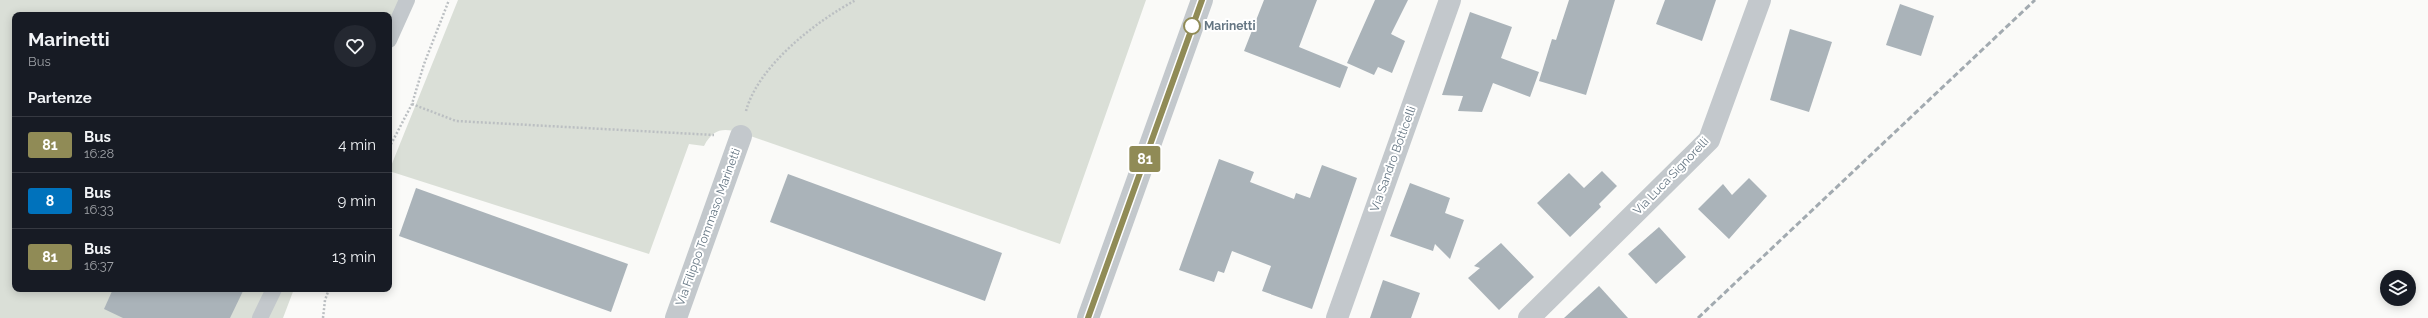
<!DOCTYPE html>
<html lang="it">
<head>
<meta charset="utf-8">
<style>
	:root { --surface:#171b24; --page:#242831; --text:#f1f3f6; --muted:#9ea1a6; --line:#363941 }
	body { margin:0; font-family:Raleway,sans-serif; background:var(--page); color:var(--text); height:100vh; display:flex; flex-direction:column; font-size:15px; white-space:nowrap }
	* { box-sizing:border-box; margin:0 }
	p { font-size:13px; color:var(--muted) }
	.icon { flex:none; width:22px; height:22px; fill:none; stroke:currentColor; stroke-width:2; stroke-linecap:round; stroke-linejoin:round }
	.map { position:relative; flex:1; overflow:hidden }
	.sheet { position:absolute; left:12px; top:12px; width:380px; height:280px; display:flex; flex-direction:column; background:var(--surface); border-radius:8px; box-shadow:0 2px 10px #0003 }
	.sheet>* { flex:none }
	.badge { padding:0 8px; border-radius:3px; font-size:14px; line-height:26px }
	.buttons { position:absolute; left:2380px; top:270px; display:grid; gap:8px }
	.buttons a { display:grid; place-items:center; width:36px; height:36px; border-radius:50%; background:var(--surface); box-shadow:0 2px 10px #0003; font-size:20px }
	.map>.badge { position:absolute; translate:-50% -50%; box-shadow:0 0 0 2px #fff }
	h2 { padding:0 16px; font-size:15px; line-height:36px }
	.round { display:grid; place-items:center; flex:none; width:42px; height:42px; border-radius:21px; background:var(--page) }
	.summary { display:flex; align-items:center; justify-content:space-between; height:68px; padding:0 16px }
	h1 { font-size:19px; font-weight:700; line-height:30px }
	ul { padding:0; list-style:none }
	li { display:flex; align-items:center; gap:12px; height:56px; padding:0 16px; border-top:1px solid var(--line) }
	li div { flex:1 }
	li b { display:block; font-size:15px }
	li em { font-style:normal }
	li .badge { min-width:44px; font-weight:700; text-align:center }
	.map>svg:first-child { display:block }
	.green { fill:#dadfd7 }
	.building { fill:#aab3b9 }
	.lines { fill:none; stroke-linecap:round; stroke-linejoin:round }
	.path { stroke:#bbbfc2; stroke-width:2.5; stroke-dasharray:2 2; stroke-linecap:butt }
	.lane { stroke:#c3c8cc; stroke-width:16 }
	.street { stroke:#c3c8cc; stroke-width:22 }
	.rail { stroke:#a2aab0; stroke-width:3; stroke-dasharray:6 3; stroke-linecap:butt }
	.line-casing { stroke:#fff; stroke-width:9 }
	.line { stroke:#908b56; stroke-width:6 }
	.stop-dot { fill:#fff; stroke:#908b56; stroke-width:2 }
	.labels { text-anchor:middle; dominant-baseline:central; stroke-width:4; stroke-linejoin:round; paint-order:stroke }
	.stop-label { font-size:12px; font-weight:bold; fill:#657683; stroke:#fff; text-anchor:start }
	.street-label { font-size:12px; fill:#657683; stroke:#fff }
</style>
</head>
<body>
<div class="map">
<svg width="2428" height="318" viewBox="0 0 2428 318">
	<rect width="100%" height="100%" fill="#fafaf8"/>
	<g class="green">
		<path d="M0,0H408L389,48V15H15V289H294L283,318H0Z"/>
		<path d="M458,0H1146L1060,244L739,132C722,128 713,129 704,146L689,144L649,254L389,171Z"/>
	</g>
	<g class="building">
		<path d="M1264,0H1317L1299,47L1348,67L1340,88L1244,51Z"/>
		<path d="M1375,0H1408L1391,34L1405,41L1392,73L1378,67L1374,75L1347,63Z"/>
		<path d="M1569,0H1615L1586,95L1539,81L1552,39L1556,40Z"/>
		<path d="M1665,0H1716L1702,41L1656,24Z"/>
		<path d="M1900,4L1934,16L1921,56L1886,45Z"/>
		<path d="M1470,12L1512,27L1501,58L1539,72L1530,97L1493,83L1482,112L1458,111L1463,96L1442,95Z"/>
		<path d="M1790,29L1832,42L1809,112L1770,100Z"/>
		<path d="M1219,159L1254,172L1250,182L1294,199L1296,193L1310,198L1322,165L1357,178L1312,309L1262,291L1271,266L1232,251L1224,273L1218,271L1214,282L1179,270Z"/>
		<path d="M1602,171L1617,186L1599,204L1601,207L1570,237L1537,203L1569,173L1584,188Z"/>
		<path d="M788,174L1002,253L985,301L770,222Z"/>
		<path d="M1749,178L1767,196L1729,239L1698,209L1723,184L1732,195Z"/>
		<path d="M1410,183L1450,198L1445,213L1464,220L1450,259L1435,244L1433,251L1390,236Z"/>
		<path d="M416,188L628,264L611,312L399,236Z"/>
		<path d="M1659,227L1686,257L1656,284L1628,254Z"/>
		<path d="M1501,243L1534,277L1499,310L1468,278L1480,268L1474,266Z"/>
		<path d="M1383,280L1420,293L1411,318H1370Z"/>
		<path d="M1599,286L1628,318H1564Z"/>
		<path d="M113,289H244L230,318H123L104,309Z"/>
	</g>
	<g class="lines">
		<g class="path">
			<path d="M412,104L456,121L714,135"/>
			<path d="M746,111C758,66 816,21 856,0"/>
			<path d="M389,148L412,104L424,64L449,0"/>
			<path d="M323,318L325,300L329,289"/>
		</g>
		<g class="lane">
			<path d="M389,40L407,0"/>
			<path d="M260,318L274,289"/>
		</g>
		<g class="street">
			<path d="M676,318L741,136"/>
			<path d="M1088,318L1202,0"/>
			<path d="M1337,318L1450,0"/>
			<path d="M1529,318L1709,140L1760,0"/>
		</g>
		<path class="rail" d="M1698,318L2035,0"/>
	</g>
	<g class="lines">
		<defs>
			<path id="line" d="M1088,318L1202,0"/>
		</defs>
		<use href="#line" class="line-casing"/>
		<use href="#line" class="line"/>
	</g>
	<circle class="stop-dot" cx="1192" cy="26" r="8"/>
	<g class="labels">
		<g class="stop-label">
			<text x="1204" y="26">Marinetti</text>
		</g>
		<g class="street-label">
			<text transform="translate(1393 159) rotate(-70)">Via Sandro Botticelli</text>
			<text transform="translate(1671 176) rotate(-46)">Via Luca Signorelli</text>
			<text transform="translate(708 227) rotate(-70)">Via Filippo Tommaso Marinetti</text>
		</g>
	</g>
</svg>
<div class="buttons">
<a><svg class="icon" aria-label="layers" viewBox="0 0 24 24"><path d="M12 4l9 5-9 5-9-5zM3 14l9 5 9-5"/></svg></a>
</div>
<b class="badge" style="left:1145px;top:159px;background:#908b56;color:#fff">81</b>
<section class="sheet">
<div class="summary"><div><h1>Marinetti</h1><p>Bus</p></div><a class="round"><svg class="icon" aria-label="heart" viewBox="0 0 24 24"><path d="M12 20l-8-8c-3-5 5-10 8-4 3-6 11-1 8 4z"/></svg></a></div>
<h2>Partenze</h2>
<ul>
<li><span class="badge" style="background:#908b56;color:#fff">81</span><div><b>Bus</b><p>16:28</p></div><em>4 min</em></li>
<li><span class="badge" style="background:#0072bc;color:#fff">8</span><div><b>Bus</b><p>16:33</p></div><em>9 min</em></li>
<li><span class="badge" style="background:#908b56;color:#fff">81</span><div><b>Bus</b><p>16:37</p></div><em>13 min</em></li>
</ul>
</section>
</div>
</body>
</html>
